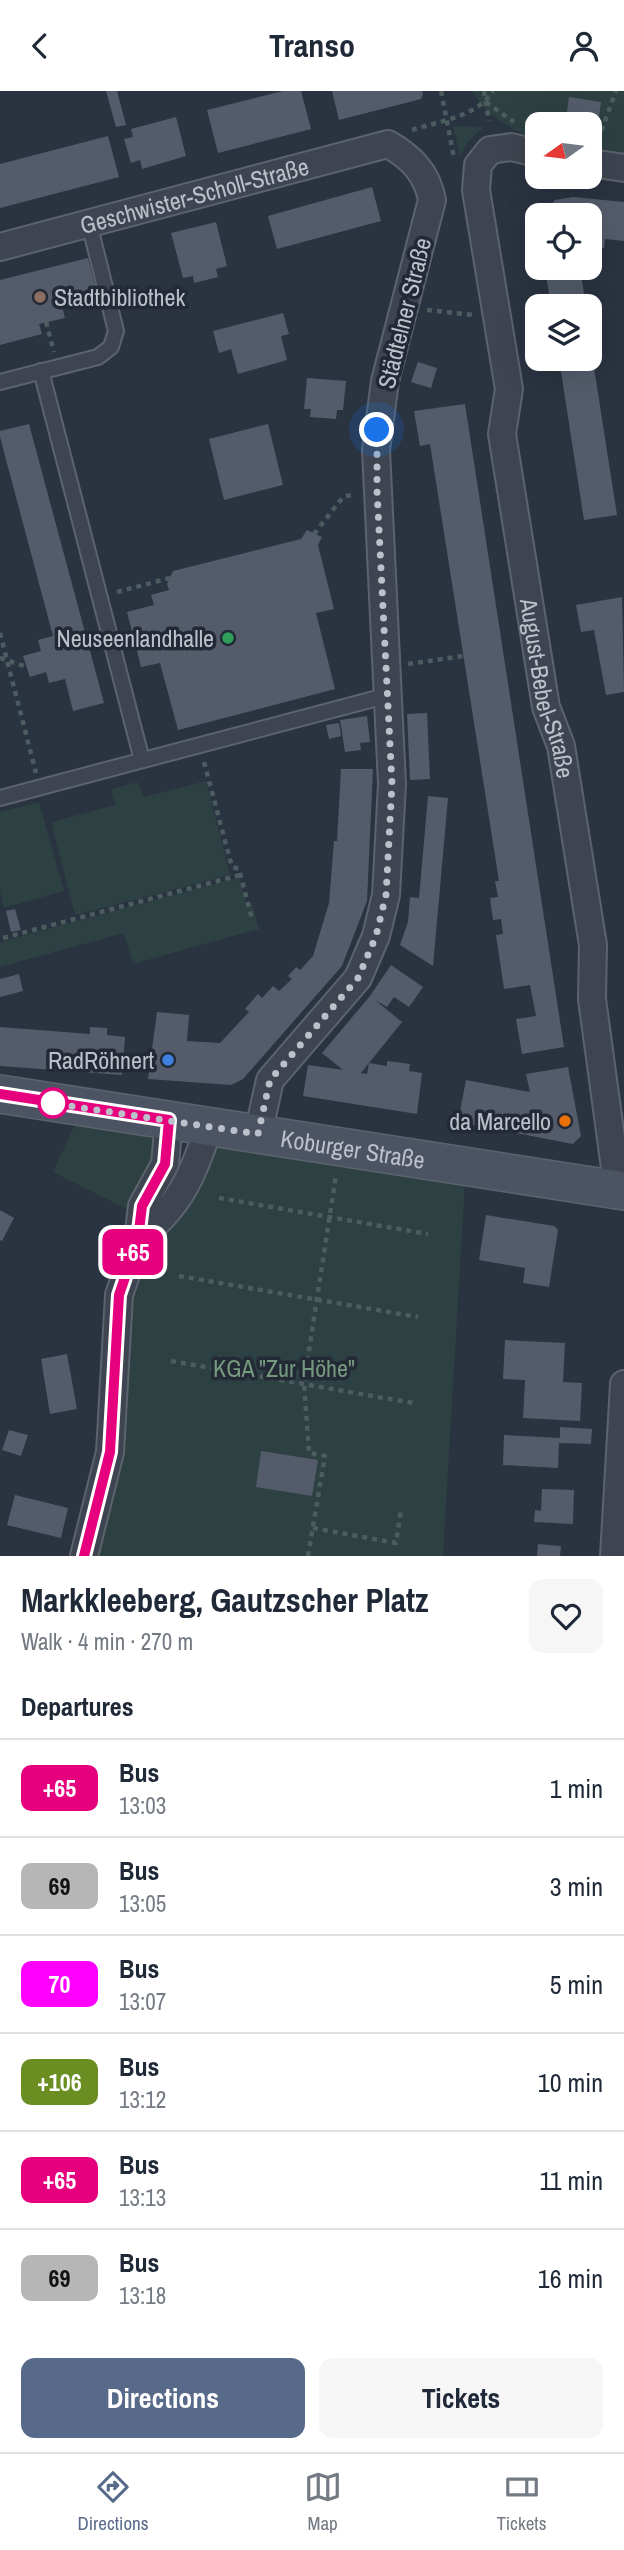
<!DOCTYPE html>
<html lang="en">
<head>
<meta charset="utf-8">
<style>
	:root { --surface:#fff; --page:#f6f6f7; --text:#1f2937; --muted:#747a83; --line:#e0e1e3; --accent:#586a89 }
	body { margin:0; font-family:"Archivo Narrow",sans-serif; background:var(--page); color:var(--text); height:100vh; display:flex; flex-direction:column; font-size:26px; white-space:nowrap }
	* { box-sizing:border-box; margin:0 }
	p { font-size:23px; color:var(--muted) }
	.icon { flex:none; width:38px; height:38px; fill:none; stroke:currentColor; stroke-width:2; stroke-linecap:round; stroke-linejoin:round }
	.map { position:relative; height:1465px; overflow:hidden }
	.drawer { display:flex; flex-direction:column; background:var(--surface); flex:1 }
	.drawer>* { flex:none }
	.badge { padding:0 14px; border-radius:10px; font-size:24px; line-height:46px }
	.needle { width:46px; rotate:256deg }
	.tools { position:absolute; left:525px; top:21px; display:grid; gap:14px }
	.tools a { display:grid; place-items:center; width:77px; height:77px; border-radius:14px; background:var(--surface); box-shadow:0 7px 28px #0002; font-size:35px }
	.you { position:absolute; width:35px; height:35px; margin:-18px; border:5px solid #fff; border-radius:50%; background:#1a73e8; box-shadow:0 0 0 10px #1a73e833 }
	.map>.badge { position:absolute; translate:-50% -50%; box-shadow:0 0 0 4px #fff }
	h2 { padding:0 21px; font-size:26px; line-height:63px }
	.round { display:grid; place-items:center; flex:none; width:74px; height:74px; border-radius:14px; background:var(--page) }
	.headline { display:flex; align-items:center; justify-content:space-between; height:119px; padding:0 21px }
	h1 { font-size:33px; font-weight:800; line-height:52px }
	.cta { display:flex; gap:14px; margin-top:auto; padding:14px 21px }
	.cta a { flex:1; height:80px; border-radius:14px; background:var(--accent); color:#fff; font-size:28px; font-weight:800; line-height:80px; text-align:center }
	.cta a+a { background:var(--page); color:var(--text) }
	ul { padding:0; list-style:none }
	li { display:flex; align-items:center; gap:21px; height:98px; padding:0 21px; border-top:2px solid var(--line) }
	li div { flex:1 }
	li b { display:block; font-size:26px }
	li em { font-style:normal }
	li .badge { min-width:77px; font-weight:700; text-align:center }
	header { display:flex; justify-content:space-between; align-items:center; height:91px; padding:0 21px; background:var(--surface); font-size:32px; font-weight:800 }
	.tab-bar { display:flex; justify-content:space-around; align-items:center; height:98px; border-top:2px solid var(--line); background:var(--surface); font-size:19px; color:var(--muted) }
	.tab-bar a { display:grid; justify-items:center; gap:4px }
	.tab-bar .selected { color:var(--accent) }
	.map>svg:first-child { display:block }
	.green { fill:#2d4042 }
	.building { fill:#545c6b }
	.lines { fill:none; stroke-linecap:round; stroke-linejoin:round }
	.lane-casing { stroke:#5c636e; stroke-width:18 }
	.street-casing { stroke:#5c636e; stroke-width:30 }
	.secondary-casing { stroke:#5c636e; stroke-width:40 }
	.path { stroke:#4c5d60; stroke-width:4.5; stroke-dasharray:5 5; stroke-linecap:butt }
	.lane { stroke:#3e4550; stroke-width:14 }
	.street { stroke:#3e4550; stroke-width:26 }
	.secondary { stroke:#4c5463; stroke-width:37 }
	.line-casing { stroke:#fff; stroke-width:16 }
	.line { stroke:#e6007e; stroke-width:10 }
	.walk { stroke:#bbc0ca; stroke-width:7; stroke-dasharray:0 12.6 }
	.education-dot { fill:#8d6e63; stroke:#232a36; stroke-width:2.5 }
	.leisure-dot { fill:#2e9e5b; stroke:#232a36; stroke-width:2.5 }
	.shop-dot { fill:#3f7fe0; stroke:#232a36; stroke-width:2.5 }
	.stop-dot { fill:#fff; stroke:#e6007e; stroke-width:3.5 }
	.food-dot { fill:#e8710a; stroke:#232a36; stroke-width:2.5 }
	.labels { text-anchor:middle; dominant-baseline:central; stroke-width:7; stroke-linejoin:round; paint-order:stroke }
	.street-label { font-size:24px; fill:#bbc0ca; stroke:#232a36 }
	.poi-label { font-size:24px; fill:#bbc0ca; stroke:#232a36; text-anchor:end }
	.park-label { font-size:24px; fill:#75997e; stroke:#232a36 }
</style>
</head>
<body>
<header><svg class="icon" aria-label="back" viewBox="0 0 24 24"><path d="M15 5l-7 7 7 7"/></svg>Transo<svg class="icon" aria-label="person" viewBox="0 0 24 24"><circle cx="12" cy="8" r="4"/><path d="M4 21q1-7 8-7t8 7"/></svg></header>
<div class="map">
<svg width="624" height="1465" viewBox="0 0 624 1465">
	<rect width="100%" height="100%" fill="#2a3340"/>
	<g class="green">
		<path d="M472,0H624V63L590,58V33H537V48C510,39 487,25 472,0Z"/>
		<path d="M453,36L455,35L484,36L468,51L460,65Z"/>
		<path d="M206,690L230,784L75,824L51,731L115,714L111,698L138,691L143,706Z"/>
		<path d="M39,711L64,800L4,817L0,800V721Z"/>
		<path d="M239,786L245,810L252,813L259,838L133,873L124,842L0,876V851Z"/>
		<path d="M83,1016L169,1029L141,1125L53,1081Z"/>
		<path d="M209,1035L466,1075L443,1465H84L119,1204Z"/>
	</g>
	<g class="building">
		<path d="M106,0H117L126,34L116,36Z"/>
		<path d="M283,0H301L311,38L218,62L207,19Z"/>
		<path d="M332,0H422L423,3L421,8L339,29Z"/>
		<path d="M569,6L601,11L598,32L566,27Z"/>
		<path d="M176,26L186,65L142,78L140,69L131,72L124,48L133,46L131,38Z"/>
		<path d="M108,45L119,86L0,117V73Z"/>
		<path d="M372,96L381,130L277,158L268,125Z"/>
		<path d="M573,106L624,111V150L605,148L604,157L590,159V124H543L555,109Z"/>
		<path d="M216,131L227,175L216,178L218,186L194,192L193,185L183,187L171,142Z"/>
		<path d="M88,167L97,202L61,211L65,227L39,233L42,243L0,254V189Z"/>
		<path d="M545,177H580L586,215H551Z"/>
		<path d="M283,222L289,243L281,245L287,269L238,283L231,258L219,262L213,240Z"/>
		<path d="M590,251L617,424L584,429L559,268H590Z"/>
		<path d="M418,271L437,277L431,297L411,291Z"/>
		<path d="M307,287L346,290L343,319H337L336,328L310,326L311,318H304Z"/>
		<path d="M465,313L564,956L522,963L516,928L536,925L530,894L504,898L496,844L503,843L501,828L493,829L490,807L498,806L495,790H499L430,353L420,355L414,320Z"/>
		<path d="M29,333L104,612L73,620L65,588L49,592L46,581L30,586L23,565L41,560L38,549L53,545L0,346V340Z"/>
		<path d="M268,333L283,394L224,409L209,348Z"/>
		<path d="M307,439L322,446L318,454L334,518L316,522L335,598L178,639L160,572L141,576L127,521L154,514L151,504L169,499L167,493L173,480L301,448Z"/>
		<path d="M622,506L624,601L606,604L594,539L581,541L576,514Z"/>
		<path d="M427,622L430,688L410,689L407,623Z"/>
		<path d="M367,625L370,651L360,652L361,659L345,661L340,629Z"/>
		<path d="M339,632L341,645L329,648L326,634Z"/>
		<path d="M341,678H373L367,810L342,875L243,988L231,994L148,988L157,921L189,924L187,950L220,952L249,921L245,918L258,903L262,907L273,895L279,900L292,888L288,885L296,876L300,879L313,865L329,812L334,750H337Z"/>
		<path d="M428,705L448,707L433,875L400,854L408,831L410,806L419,807Z"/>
		<path d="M15,818L21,839L11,841L6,820Z"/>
		<path d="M391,874L423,896L409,916L394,906L387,916L375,909L402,931L361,982L367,983L369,972L387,975V970L410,973L409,980L422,982L417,1023L303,1005L308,974L343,979L322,962L370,905Z"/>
		<path d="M19,883L23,900L0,906V888Z"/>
		<path d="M0,936L90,943V936L107,937V944L125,946L122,984L0,975Z"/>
		<path d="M568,976L581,1045L573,1053L458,1031L466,989L530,1001L526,983Z"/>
		<path d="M0,1119L14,1127L2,1150L0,1149Z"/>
		<path d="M486,1124L554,1135L558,1139L549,1196L523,1192L525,1177L479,1169Z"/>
		<path d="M505,1249L565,1252L563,1291L582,1292L580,1330L523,1327L525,1289L503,1288Z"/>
		<path d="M67,1263L77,1318L50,1323L41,1268Z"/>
		<path d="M560,1336L592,1338L591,1353L559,1352L558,1377L503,1374L504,1344L560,1347Z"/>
		<path d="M9,1339L28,1344L21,1365L2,1359Z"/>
		<path d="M261,1360L318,1369L312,1405L256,1396Z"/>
		<path d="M542,1398L574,1399L573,1433L534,1431L535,1419L541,1420Z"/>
		<path d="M15,1404L68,1417L61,1447L7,1434Z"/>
		<path d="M538,1453L561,1455L560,1465H537Z"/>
	</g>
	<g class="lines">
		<defs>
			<g id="lane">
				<path d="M41,280L142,669"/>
				<path d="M0,291L98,266L111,256L116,240L89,132"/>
				<path d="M0,707L389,604"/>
			</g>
			<g id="street">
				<path id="s1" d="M537,62L511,56L490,59L478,74L476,99L509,298L502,343L546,616L561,655L593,854L592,908L618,1099"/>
				<path d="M590,72L624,77"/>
				<path id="s2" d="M0,156L388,53C411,66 427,82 432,109L385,290L376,359L392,693L386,804L376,845L358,887L270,989L258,1043"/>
				<path d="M138,1148C180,1115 193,1085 209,1035"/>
				<path d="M84,1465L110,1361L119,1204L138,1148L142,1115L165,1073L169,1029"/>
				<path d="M614,1465L624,1293"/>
			</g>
			<g id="secondary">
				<path id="s3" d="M0,1003L624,1100"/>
			</g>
		</defs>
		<use href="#lane" class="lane-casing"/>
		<use href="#street" class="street-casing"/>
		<use href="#secondary" class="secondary-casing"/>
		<g class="path">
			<path d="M441,0L454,67"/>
			<path d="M484,0L489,30"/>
			<path d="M486,11L514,31"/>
			<path d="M412,39C439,30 477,26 493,0"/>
			<path d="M598,49L616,0"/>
			<path d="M427,219L474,224"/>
			<path d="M46,231L54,261"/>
			<path d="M314,443L343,406L355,403"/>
			<path d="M117,501L170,487"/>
			<path d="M0,542L36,682"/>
			<path d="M0,567L27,576"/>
			<path d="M408,573L463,565"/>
			<path d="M204,671L232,776L239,778L252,828"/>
			<path d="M3,847L240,784"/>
			<path d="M219,1107L428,1143"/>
			<path d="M179,1185L418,1226"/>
			<path d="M171,1270L413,1312"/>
			<path d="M313,1437L396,1452L401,1419"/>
			<path d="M308,1465L325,1365L309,1362L304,1292L336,1084"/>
		</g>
		<use href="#lane" class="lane"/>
		<use href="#street" class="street"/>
		<use href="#secondary" class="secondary"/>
	</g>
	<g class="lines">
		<defs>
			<path id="line" d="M0,1003L169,1029L165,1073L142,1115L138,1148L119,1204L110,1361L84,1465"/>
		</defs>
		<use href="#line" class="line-casing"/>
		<use href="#line" class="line"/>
		<path class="walk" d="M53,1012H50L258,1043L270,989L358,887L376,845L386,804L392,693L377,399V339"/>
	</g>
	<circle class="education-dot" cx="40" cy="206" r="7"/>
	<circle class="leisure-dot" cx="228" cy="547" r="7"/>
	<circle class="shop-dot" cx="168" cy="969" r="7"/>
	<circle class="stop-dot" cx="53" cy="1012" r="14"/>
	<circle class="food-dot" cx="565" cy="1030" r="7"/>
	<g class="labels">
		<g class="street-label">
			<text stroke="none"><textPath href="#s2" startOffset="201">Geschwister-Scholl-Straße</textPath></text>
			<text transform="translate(404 222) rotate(-76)">Städtelner Straße</text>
			<text stroke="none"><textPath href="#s1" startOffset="598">August-Bebel-Straße</textPath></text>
			<text stroke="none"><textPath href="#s3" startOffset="357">Koburger Straße</textPath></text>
		</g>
		<g class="poi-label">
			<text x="54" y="206" text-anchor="start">Stadtbibliothek</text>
			<text x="214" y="547">Neuseenlandhalle</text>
			<text x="154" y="969">RadRöhnert</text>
			<text x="551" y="1030">da Marcello</text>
		</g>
		<g class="park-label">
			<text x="284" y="1277">KGA "Zur Höhe"</text>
		</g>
	</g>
</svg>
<div class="tools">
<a><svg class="needle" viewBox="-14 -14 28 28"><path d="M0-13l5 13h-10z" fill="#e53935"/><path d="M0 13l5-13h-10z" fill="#747a83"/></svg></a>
<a><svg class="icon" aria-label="locate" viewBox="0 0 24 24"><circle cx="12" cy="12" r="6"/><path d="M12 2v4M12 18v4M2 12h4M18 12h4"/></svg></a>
<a><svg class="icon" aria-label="layers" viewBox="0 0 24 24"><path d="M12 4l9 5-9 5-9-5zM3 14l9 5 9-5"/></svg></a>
</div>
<div class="you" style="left:377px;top:339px"></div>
<b class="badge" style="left:133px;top:1161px;background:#e6007e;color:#fff">+65</b>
</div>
<section class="drawer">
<div class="headline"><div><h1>Markkleeberg, Gautzscher Platz</h1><p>Walk · 4 min · 270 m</p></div><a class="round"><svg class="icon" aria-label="heart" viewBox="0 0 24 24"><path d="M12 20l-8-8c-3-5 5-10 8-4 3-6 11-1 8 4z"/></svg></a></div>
<h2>Departures</h2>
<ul>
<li><span class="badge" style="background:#e6007e;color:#fff">+65</span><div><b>Bus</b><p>13:03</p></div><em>1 min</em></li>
<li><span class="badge" style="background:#b7b6b6;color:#111">69</span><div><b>Bus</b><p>13:05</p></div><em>3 min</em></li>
<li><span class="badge" style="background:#f0f;color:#fff">70</span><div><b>Bus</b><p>13:07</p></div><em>5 min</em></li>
<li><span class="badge" style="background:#6b8e23;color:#fff">+106</span><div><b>Bus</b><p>13:12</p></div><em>10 min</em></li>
<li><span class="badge" style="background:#e6007e;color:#fff">+65</span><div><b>Bus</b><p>13:13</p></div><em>11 min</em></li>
<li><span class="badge" style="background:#b7b6b6;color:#111">69</span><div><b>Bus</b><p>13:18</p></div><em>16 min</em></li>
</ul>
<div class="cta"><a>Directions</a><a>Tickets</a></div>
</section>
<nav class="tab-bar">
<a class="selected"><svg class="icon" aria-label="directions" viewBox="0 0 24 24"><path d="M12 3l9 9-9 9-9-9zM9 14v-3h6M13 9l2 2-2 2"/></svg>Directions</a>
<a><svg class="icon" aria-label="map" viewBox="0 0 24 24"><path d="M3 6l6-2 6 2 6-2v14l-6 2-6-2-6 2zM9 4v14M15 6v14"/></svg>Map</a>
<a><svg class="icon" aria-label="tickets" viewBox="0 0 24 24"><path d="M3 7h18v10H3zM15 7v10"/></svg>Tickets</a>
</nav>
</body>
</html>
